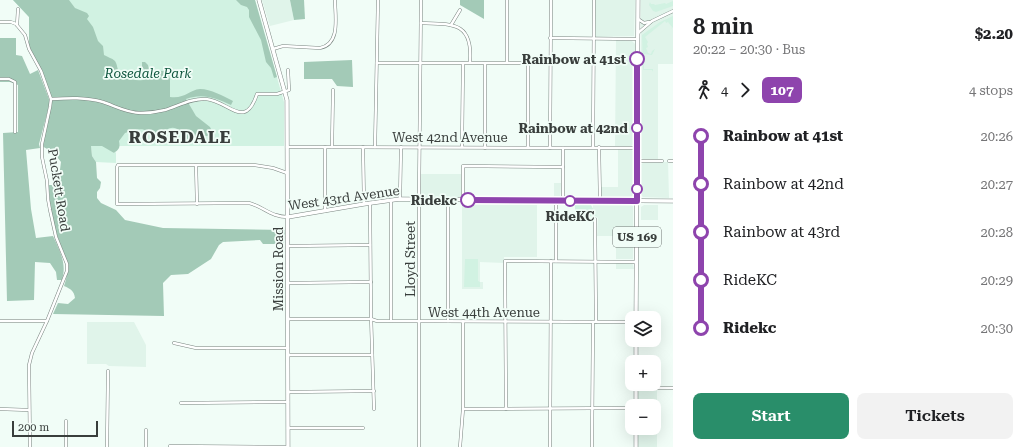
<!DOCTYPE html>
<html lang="en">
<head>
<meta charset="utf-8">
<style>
	:root { --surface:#fff; --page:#f2f2f2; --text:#202124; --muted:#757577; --accent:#298e6a }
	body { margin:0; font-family:"Roboto Serif",serif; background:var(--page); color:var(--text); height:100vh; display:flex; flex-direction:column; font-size:15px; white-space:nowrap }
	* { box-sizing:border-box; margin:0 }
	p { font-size:13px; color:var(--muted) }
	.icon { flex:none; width:22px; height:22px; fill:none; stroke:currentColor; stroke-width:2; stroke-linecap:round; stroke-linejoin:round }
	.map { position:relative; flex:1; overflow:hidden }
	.panel { display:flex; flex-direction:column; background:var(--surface); width:360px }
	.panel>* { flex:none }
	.badge { padding:0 8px; border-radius:6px; font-size:14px; line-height:26px }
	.controls { position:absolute; left:625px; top:311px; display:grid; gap:8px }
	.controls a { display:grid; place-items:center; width:36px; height:36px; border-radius:8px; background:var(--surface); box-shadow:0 4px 16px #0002; font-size:20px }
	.scale { position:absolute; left:12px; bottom:10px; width:86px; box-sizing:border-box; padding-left:4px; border:2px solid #393e3c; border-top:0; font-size:11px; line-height:14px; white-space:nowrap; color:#393e3c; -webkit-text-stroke:3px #f1fdf7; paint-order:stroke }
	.map>.badge { position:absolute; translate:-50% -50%; box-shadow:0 0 0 2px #fff }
	.legs { display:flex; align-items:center; gap:6px; height:44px; padding:0 20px; font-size:13px }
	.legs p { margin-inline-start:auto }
	.overview { display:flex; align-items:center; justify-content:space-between; height:68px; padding:0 20px }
	h1 { font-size:22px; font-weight:600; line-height:30px }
	.cta { display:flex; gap:8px; margin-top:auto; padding:8px 20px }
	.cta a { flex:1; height:46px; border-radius:8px; background:var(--accent); color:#fff; font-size:16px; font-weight:600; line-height:46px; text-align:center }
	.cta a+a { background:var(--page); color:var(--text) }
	ul { padding:0 20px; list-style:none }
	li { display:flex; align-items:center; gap:14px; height:48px; font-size:15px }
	li i { display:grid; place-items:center; width:6px; height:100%; margin:0 5px; background:currentColor }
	li i::after { content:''; width:10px; height:10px; margin:-5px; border:3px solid; border-radius:50%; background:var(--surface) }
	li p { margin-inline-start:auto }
	li:first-child i { background:linear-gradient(#0000 50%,currentColor 0) }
	li:last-child i { background:linear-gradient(currentColor 50%,#0000 0) }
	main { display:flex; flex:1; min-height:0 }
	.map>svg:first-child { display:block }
	.built { fill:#e0f4ea }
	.green { fill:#d1f2e2 }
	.forest { fill:#a3cab7 }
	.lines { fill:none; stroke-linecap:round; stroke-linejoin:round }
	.street-casing { stroke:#7a8580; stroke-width:3.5 }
	.secondary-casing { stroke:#7a8580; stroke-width:4.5 }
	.primary-casing { stroke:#7a8580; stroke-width:4.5 }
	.street { stroke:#fff; stroke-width:2.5 }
	.secondary { stroke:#fff; stroke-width:3.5 }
	.primary { stroke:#fff; stroke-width:3.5 }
	.line-1-casing { stroke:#fff; stroke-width:9 }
	.line-1 { stroke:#8e44ad; stroke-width:6 }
	.stop-1-dot { fill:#fff; stroke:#8e44ad; stroke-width:2 }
	.labels { text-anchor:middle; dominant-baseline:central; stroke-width:3.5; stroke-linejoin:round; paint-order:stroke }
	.shield { fill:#f1fdf7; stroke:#707774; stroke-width:1 }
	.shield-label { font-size:12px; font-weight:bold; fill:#393e3c }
	.stop-label { font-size:13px; font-weight:bold; fill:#393e3c; stroke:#f1fdf7; text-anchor:end }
	.park-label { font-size:13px; font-style:italic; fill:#0f563e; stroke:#f1fdf7 }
	.street-label { font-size:13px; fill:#393e3c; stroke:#f1fdf7 }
	.district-label { font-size:17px; font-weight:bold; letter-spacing:1px; fill:#393e3c; stroke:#f1fdf7 }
</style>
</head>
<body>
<main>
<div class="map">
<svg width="673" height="447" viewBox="0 0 673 447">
	<rect width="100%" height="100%" fill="#f1fdf7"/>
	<g class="built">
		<path d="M262,0H290L294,20L270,26Z"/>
		<path d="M595,0H635L634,36L596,37Z"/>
		<path d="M641,0H673V64H658V159H643L640,157Z"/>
		<path d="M616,40L632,41L635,44L634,120V144L631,146H615Z"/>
		<path d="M618,149H630L633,151L634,195L630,197L603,198L601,196V187H618Z"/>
		<path d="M668,162L669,198L643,197L641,195V164L643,163Z"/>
		<rect x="421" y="174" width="40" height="23"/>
		<path d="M554,183H561L560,198H554Z"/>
		<path d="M462,204L537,205V257H504V263L480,262V282H483V289H462Z"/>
		<path d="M593,205H631L633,206V259H616V236H597L598,218L593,209Z"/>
		<path d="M644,205H658V220H641V207Z"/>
		<path d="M616,263H632L633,265L634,269H616Z"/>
		<path d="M87,322H134L146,345V367L109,366L106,364H87Z"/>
		<path d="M641,389L657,390V447H638V428H654V406H638V392Z"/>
	</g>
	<g class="green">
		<path d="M13,0H255L284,102V146H104L114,153L116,152V163L96,162L92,156L91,147L51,99L41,71L29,49V17Z"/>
		<path d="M673,1V6L656,12L653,11L649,5L650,2L651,4H654L655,5L665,3L666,4Z"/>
		<path d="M673,16V27L671,29L672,27L668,22L666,23L665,21L645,37L648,42L647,44L648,47L646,48L648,53L651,54L652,51L655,49L652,55L644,54V69H653V72L652,70H643L642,35L660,22Z"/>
		<path d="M575,205H591L598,218L596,216L594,217L588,216L587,219L591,221H575Z"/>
		<path d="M465,259H478V281L480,282V287H464Z"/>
	</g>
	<g class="forest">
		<path d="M13,0H69L75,8L87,13L89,16L87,19L93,27L98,41L103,46L104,55C107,57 112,58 115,61C117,64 117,67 118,70C122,79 134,81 143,80L146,76L144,69L142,67V62H145L148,65L149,70L164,71L168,73L170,79V97C185,99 189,90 200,89C211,89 223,96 233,101L231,105C215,98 203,93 186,99L196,116L210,127L213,133L211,136H199L184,140C180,125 169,124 160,136L154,137C145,126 138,129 125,133L119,141C120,147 120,149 114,153L102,146H91L92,156L96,162L97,178L101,182L100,188L97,192V198L101,203L116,210L125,220L163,228L285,230L284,243L282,244H263L260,240L223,242L219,245L211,259L188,274L171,275L163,283L164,316L53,314L58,303L68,304L75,298C74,291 71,289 64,286C72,263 64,256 57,235C52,219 49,201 49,185H58L61,162L54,153L42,146L51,99L41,71L29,49V17Z"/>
		<path d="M236,0H255L277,77L274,78L271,68L266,62L261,40L249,17V10L247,7L241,5Z"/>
		<path d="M290,0H304L305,19L294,20Z"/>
		<path d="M460,0H484V19L460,5Z"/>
		<path d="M0,38H16V55L22,56L30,74L38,70L49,99V106L39,144L40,148L26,150L31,209L36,238L53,236C60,251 67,264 62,280H57L56,272L50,263L35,262L34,300L7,301L3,133L18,132V85L10,82H0Z"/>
		<path d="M352,60L353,87L337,86L332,79H304V62Z"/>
	</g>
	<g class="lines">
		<defs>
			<g id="street">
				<path d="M638,19L644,23L649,22"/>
				<path d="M0,22H11L16,24L25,35L29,49L41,71L51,99L50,107L42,144V157L47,181L48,199L50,210L56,237L67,264V271L47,321L32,353L29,365L30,447"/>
				<path d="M421,23C453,24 473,22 470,62"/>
				<path d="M17,25L18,9"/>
				<path d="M451,25L460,10"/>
				<path d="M638,33L652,21L673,11"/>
				<path d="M550,38L637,39"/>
				<path d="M273,49L283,46L320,48C341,44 335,16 335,0"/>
				<path d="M377,63H550"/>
				<path d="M507,63V0"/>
				<path d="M0,79H9L15,82V132"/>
				<path d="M51,99C68,98 86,97 103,102C115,106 127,113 141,113C149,113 157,112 165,110C178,106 192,98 206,99C229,101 245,131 257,94H277L289,90L288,70"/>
				<path d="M287,147L637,148"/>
				<path d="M332,147L333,90"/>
				<path d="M363,147L364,204"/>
				<path d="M375,147L378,0"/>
				<path d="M462,147L463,63"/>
				<path d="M528,147V63"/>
				<path d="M593,147L594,0"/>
				<path d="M599,147L600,201"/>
				<path d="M485,148V63"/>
				<path d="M550,148L551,0"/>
				<path d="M637,161H662"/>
				<path d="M669,161H673"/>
				<path d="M196,165L197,204"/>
				<path d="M287,173L273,168L254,165H118L117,167V204H119L249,203C264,207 271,217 288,217"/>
				<path d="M400,199L401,147"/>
				<path d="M391,200V321"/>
				<path d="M463,200V166L563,167"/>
				<path d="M556,201V261"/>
				<path d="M563,201V148"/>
				<path d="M370,203L371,316L374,409"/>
				<path d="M325,211V147"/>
				<path d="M595,219L596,322"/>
				<path d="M288,246L370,245"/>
				<path d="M288,283L371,282"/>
				<path d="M288,319H371L377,321L632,322"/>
				<path d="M0,321H47"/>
				<path d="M448,321V200"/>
				<path d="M174,343L196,348H288"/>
				<path d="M288,355H372"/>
				<path d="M636,388H673"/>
				<path d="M288,392L374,391"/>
				<path d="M181,403L288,402"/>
				<path d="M0,409L29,410"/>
				<path d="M463,409L632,408"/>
				<path d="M506,409L505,261L636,262"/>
				<path d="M66,421V447"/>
				<path d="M288,428H363"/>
				<path d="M146,430V447"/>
				<path d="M170,446L288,447"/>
				<path d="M107,447L108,371"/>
				<path d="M419,447V196L421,0"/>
				<path d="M460,447L463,409V321"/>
				<path d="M550,447L551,261"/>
				<path d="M592,447L593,322"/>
			</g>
			<g id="secondary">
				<path d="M259,0L287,100L288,447"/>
				<path d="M288,217L364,204L400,199L673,201"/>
			</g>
			<g id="primary">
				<path d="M636,318L638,0"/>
				<path d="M636,362V340"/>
				<path d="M636,406V384"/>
				<path d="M636,447V428"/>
			</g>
		</defs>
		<use href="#street" class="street-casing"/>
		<use href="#secondary" class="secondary-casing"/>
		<use href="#primary" class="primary-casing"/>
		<use href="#street" class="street"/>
		<use href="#secondary" class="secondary"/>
		<use href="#primary" class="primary"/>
	</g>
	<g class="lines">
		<defs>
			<path id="line-1" d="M468,200L637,201V59"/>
		</defs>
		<use href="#line-1" class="line-1-casing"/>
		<use href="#line-1" class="line-1"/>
	</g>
	<g class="stop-1-dot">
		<circle cx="637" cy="59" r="7"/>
		<circle cx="637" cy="128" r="5"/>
		<circle cx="637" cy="189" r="5"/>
		<circle cx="468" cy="200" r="7"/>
		<circle cx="570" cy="201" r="5"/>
	</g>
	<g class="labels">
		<rect class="shield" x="613" y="227" width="48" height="20" rx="3"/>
		<g class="shield-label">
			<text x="637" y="237">US 169</text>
		</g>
		<g class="stop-label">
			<text x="626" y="59">Rainbow at 41st</text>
			<text x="628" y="128">Rainbow at 42nd</text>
			<text x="457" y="200">Ridekc</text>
			<text x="570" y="216" text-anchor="middle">RideKC</text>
		</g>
		<g class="park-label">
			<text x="148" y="73">Rosedale Park</text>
		</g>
		<g class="street-label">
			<text x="450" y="137">West 42nd Avenue</text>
			<text transform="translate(59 190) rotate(81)">Puckett Road</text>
			<text transform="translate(344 198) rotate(-8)">West 43rd Avenue</text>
			<text transform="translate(410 259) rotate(-90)">Lloyd Street</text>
			<text transform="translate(278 269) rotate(-90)">Mission Road</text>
			<text x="484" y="312">West 44th Avenue</text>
		</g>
		<g class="district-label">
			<text x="180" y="137">ROSEDALE</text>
		</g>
	</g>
</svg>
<div class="controls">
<a><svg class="icon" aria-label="layers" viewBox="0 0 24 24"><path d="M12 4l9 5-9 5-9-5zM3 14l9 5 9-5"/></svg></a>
<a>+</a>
<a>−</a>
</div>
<div class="scale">200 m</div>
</div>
<section class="panel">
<div class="overview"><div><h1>8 min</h1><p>20:22 – 20:30 · Bus</p></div><b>$2.20</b></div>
<div class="legs"><svg class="icon" aria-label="walk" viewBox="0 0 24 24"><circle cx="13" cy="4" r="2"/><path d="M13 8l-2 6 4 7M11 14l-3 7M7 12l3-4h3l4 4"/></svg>4<svg class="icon" aria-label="forward" viewBox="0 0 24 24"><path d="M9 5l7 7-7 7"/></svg><b class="badge" style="background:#8e44ad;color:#fff">107</b><p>4 stops</p></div>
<ul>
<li><i style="color:#8e44ad"></i><b>Rainbow at 41st</b><p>20:26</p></li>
<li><i style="color:#8e44ad"></i><span>Rainbow at 42nd</span><p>20:27</p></li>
<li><i style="color:#8e44ad"></i><span>Rainbow at 43rd</span><p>20:28</p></li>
<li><i style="color:#8e44ad"></i><span>RideKC</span><p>20:29</p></li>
<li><i style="color:#8e44ad"></i><b>Ridekc</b><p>20:30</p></li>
</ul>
<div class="cta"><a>Start</a><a>Tickets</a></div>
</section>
</main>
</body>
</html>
